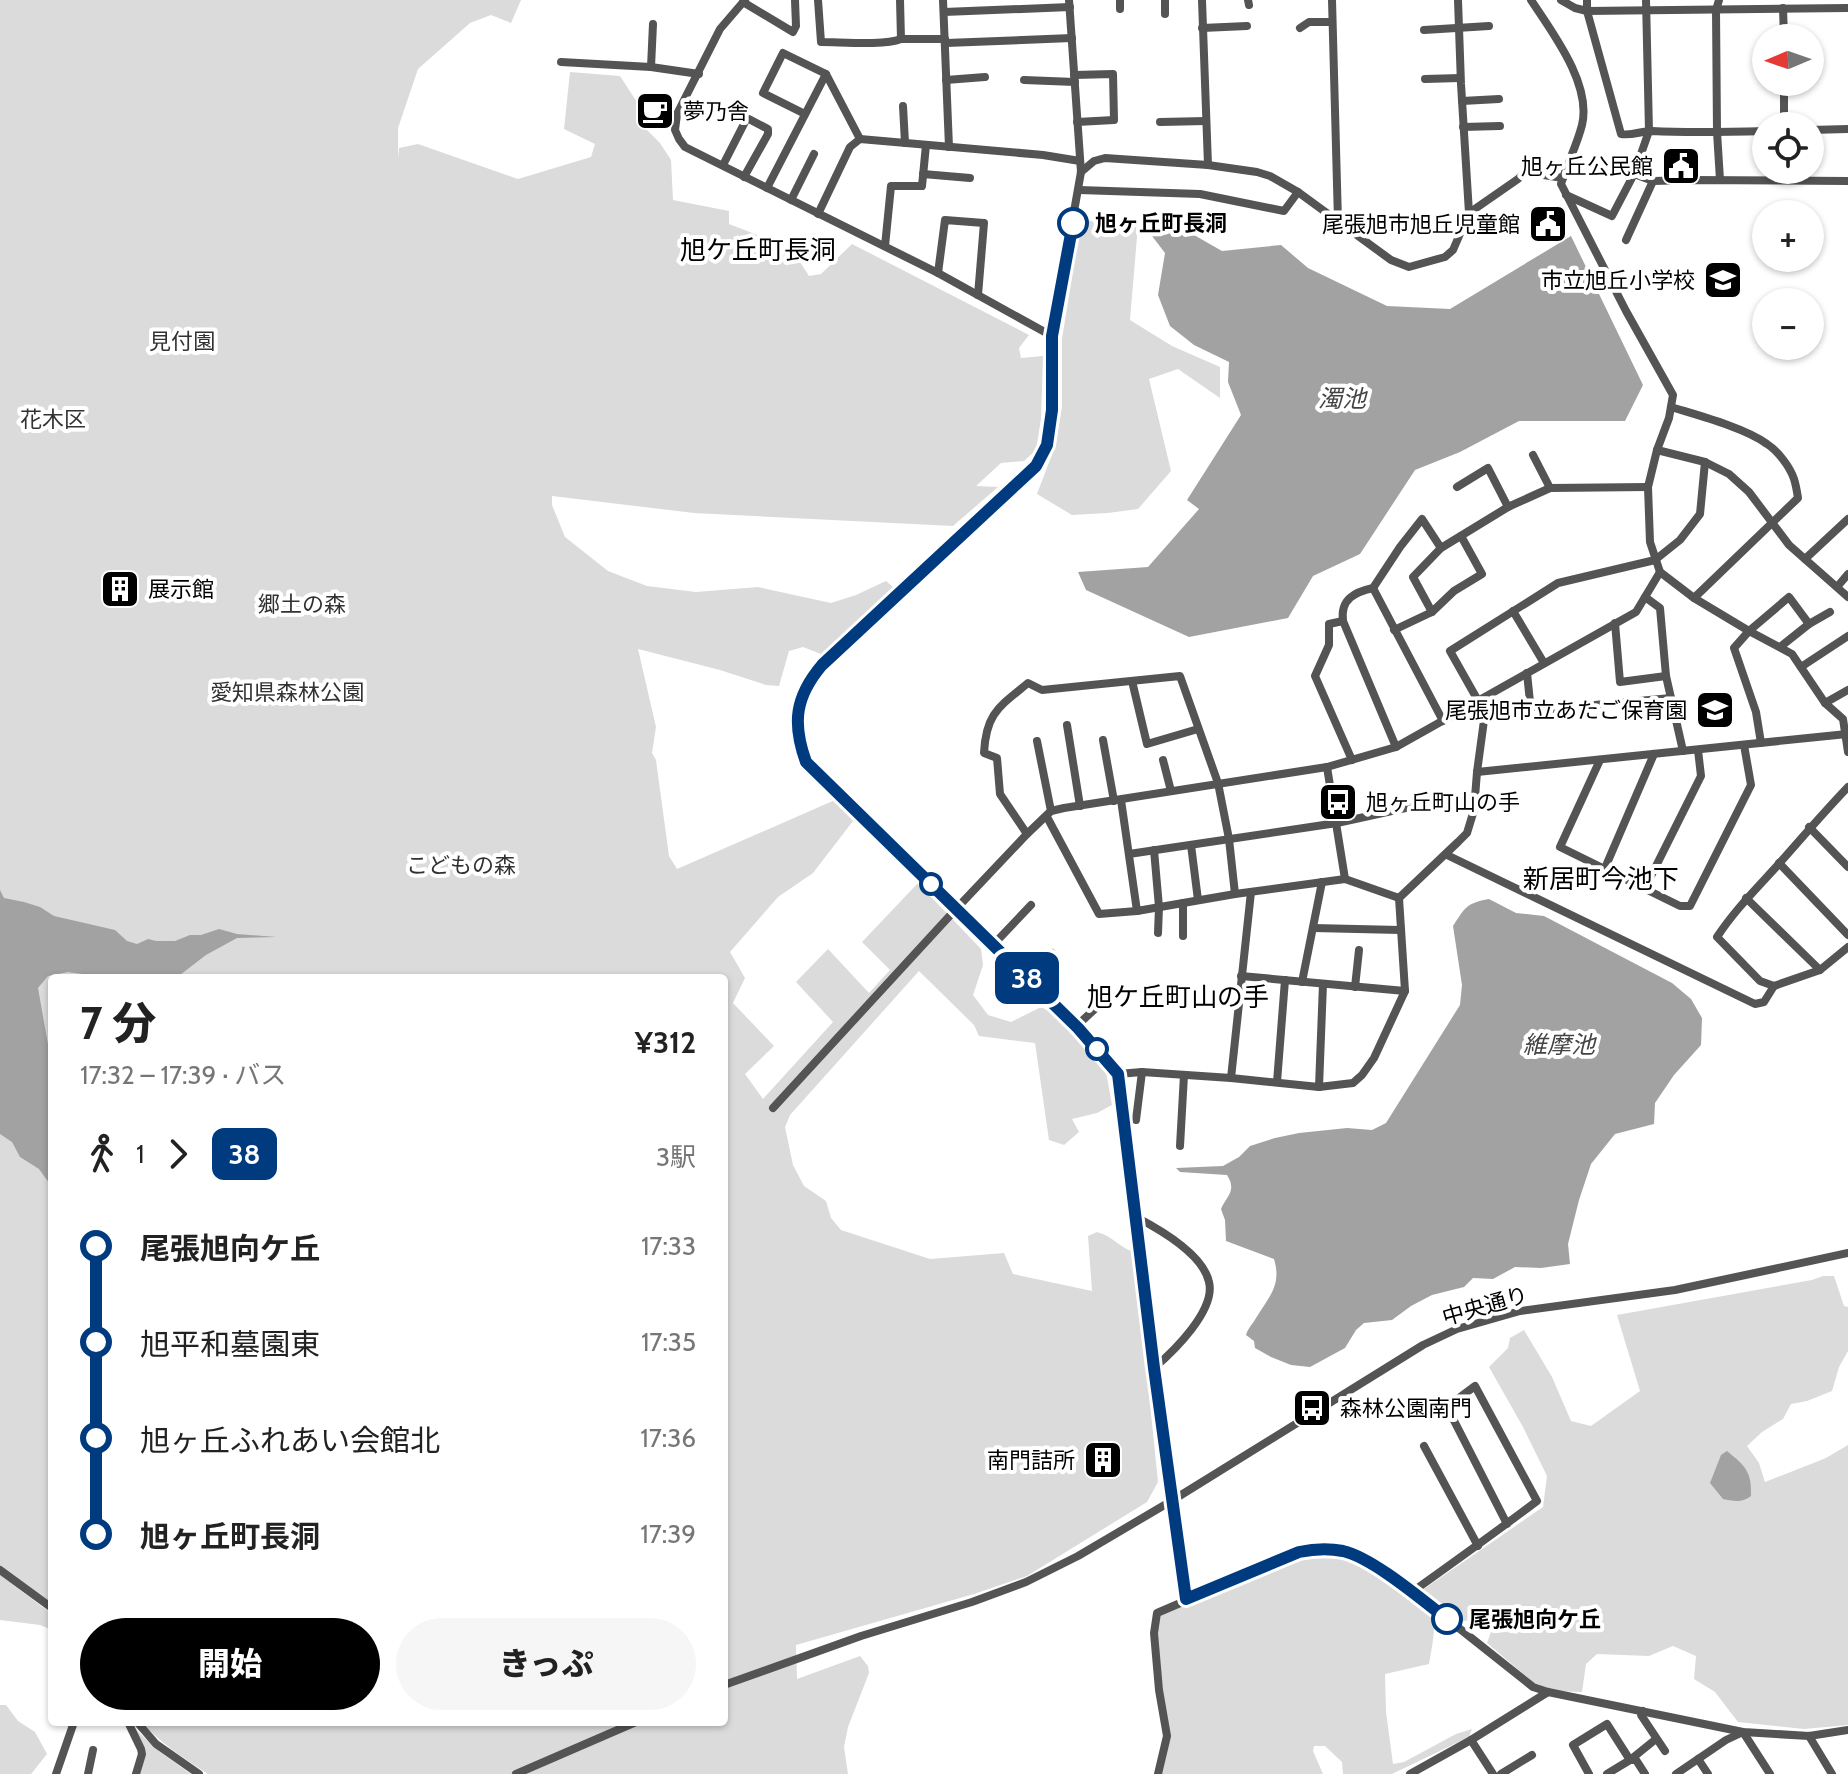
<!DOCTYPE html>
<html lang="ja">
<head>
<meta charset="utf-8">
<style>
	:root { --surface:#fff; --page:#f6f6f6; --text:#222; --muted:#767676; --accent:#000 }
	body { margin:0; font-family:Cabin,"Noto Sans JP",sans-serif; background:var(--page); color:var(--text); height:100vh; display:flex; flex-direction:column; font-size:30px; white-space:nowrap }
	* { box-sizing:border-box; margin:0 }
	p { font-size:26px; color:var(--muted) }
	.icon { flex:none; width:44px; height:44px; fill:none; stroke:currentColor; stroke-width:2; stroke-linecap:round; stroke-linejoin:round }
	.map { position:relative; flex:1; overflow:hidden }
	.drawer { position:absolute; left:48px; top:974px; width:680px; height:752px; display:flex; flex-direction:column; background:var(--surface); border-radius:8px; box-shadow:0 2px 6px #0004 }
	.drawer>* { flex:none }
	.badge { padding:0 16px; border-radius:12px; font-size:28px; line-height:52px }
	.needle { width:52px; rotate:268deg }
	.fabs { position:absolute; left:1752px; top:24px; display:grid; gap:16px }
	.fabs a { display:grid; place-items:center; width:72px; height:72px; border-radius:50%; background:var(--surface); box-shadow:0 2px 6px #0004; font-size:40px }
	.map>.badge { position:absolute; translate:-50% -50%; box-shadow:0 0 0 4px #fff }
	.legs { display:flex; align-items:center; gap:12px; height:88px; padding:0 32px; font-size:26px }
	.legs p { margin-inline-start:auto }
	.summary { display:flex; align-items:center; justify-content:space-between; height:136px; padding:0 32px }
	h1 { font-size:44px; font-weight:800; line-height:60px }
	.primary-button { display:flex; gap:16px; margin-top:auto; padding:16px 32px }
	.primary-button a { flex:1; height:92px; border-radius:48px; background:var(--accent); color:#fff; font-size:32px; font-weight:800; line-height:92px; text-align:center }
	.primary-button a+a { background:var(--page); color:var(--text) }
	ul { padding:0 32px; list-style:none }
	li { display:flex; align-items:center; gap:28px; height:96px; font-size:30px }
	li i { display:grid; place-items:center; width:12px; height:100%; margin:0 10px; background:currentColor }
	li i::after { content:''; width:20px; height:20px; margin:-10px; border:6px solid; border-radius:50%; background:var(--surface) }
	li p { margin-inline-start:auto }
	li:first-child i { background:linear-gradient(#0000 50%,currentColor 0) }
	li:last-child i { background:linear-gradient(currentColor 50%,#0000 0) }
	.map>svg:first-child { display:block }
	.green { fill:#dbdbdb }
	.water { fill:#a2a2a2 }
	.lines { fill:none; stroke-linecap:round; stroke-linejoin:round }
	.minor { stroke:#545454; stroke-width:8 }
	.line-1-casing { stroke:#fff; stroke-width:18 }
	.line-1 { stroke:#003b80; stroke-width:12 }
	.stop-1-dot { fill:#fff; stroke:#003b80; stroke-width:4 }
	.labels { text-anchor:middle; dominant-baseline:central; stroke-width:8; stroke-linejoin:round; paint-order:stroke }
	.poi-label { font-size:22px; fill:#000; stroke:#fff; text-anchor:end }
	.stop-label { font-size:22px; font-weight:bold; fill:#000; stroke:#fff; text-anchor:start }
	.park-label { font-size:22px; fill:#323232; stroke:#fff }
	.street-label { font-size:22px; fill:#000; stroke:#fff }
	.water-label { font-size:24px; font-style:italic; fill:#434343; stroke:#fff }
	.quarter-label { font-size:26px; fill:#000; stroke:#fff }
</style>
</head>
<body>
<div class="map">
<svg width="1848" height="1774" viewBox="0 0 1848 1774">
	<rect width="100%" height="100%" fill="#fff"/>
	<g class="green">
		<path d="M0,0H521L511,23L491,15L470,23L418,69L398,128V159L399,148L418,144L518,179L591,157L595,144L564,129L570,72L620,76L644,113L646,129L660,143L671,160L673,200L729,211V224L791,248L809,276L821,274L852,244L1029,335L1019,348L1021,358L1043,356L1041,419L1036,450L1024,461L1001,463L976,486L998,487L953,526L694,513L552,496V505L565,537L608,571L647,586L696,592L758,587L831,603L856,595L886,581L894,588L821,654L803,647L789,651L779,686L766,685L720,670L638,649L656,727L652,753L656,760L669,856L677,869L835,800L853,821L813,873L778,897L730,952L745,978L733,1003L774,1046L745,1074L763,1099L833,1022L796,982L828,949L869,993L890,970L862,942L918,883L981,949L983,965L973,995L988,1015L1011,1022L1041,1007L1049,1011L1105,1066L1112,1105L1097,1113L1072,1119L1079,1132L1064,1145L1049,1140L1035,1043L979,1036L974,1025L919,971L790,1115L785,1127L793,1165L804,1186L826,1201L831,1218L841,1230L930,1259L1004,1253L1013,1274L1092,1291L1088,1236L1097,1232C1112,1236 1117,1245 1131,1251L1139,1295L1158,1482L1147,1502L1027,1576L974,1594L796,1645L797,1679L860,1656L868,1666L869,1673L848,1727L844,1747L848,1774H208C183,1758 161,1743 141,1722H724V978H52V1603L0,1566Z"/>
		<path d="M1081,220L1138,225L1130,320L1172,346L1220,367V398L1178,369L1149,379L1171,471L1138,509L1108,513L1072,515L1037,494L1056,444L1062,407V339Z"/>
		<path d="M1823,1276H1834L1844,1306L1848,1307V1351L1839,1367L1832,1391L1807,1401L1791,1404L1783,1419L1762,1432L1747,1446L1759,1463L1765,1482L1826,1458L1848,1445V1725L1804,1729L1738,1722L1715,1692L1694,1679L1696,1656L1673,1646L1649,1656L1597,1654L1586,1664L1582,1692L1557,1691L1534,1683L1487,1643L1492,1629L1484,1617L1459,1622L1421,1591L1543,1507L1547,1476L1523,1427L1489,1367L1508,1348L1510,1338L1524,1330L1552,1377L1571,1421L1591,1426L1640,1391L1617,1315L1812,1280Z"/>
		<path d="M1313,1551C1323,1552 1335,1552 1344,1555C1359,1560 1427,1602 1432,1614C1437,1625 1431,1652 1429,1664L1385,1674L1386,1712L1393,1764L1404,1762L1456,1734L1472,1729L1469,1737L1392,1774H1343L1342,1762L1325,1746H1314L1313,1751L1323,1774H1160L1168,1736L1156,1633L1158,1614L1299,1553Z"/>
		<path d="M0,1575L52,1614V1630L40,1625L0,1620Z"/>
		<path d="M0,1705H6L18,1721L35,1732L47,1754L31,1774H0Z"/>
		<path d="M133,1727L160,1752L191,1774H139L144,1753Z"/>
	</g>
	<g class="water">
		<path d="M1187,231L1222,251L1281,245L1308,268L1387,306L1450,309L1571,236L1643,385L1625,421H1519L1460,452L1415,470L1360,554L1313,576L1288,618L1189,637L1086,590L1078,572L1148,567L1199,509L1187,500L1241,415L1228,382L1229,362L1194,345L1170,326L1158,295L1165,253L1152,236Z"/>
		<path d="M0,890L4,898L24,902L40,907L54,916L115,930L127,941L137,944L148,939L156,941H175L190,935H201L219,929L237,934L277,937L237,938L206,955L176,978H110L68,972L48,976L38,988L49,1050L52,1056V1187L39,1169L20,1157L12,1142L0,1134Z"/>
		<path d="M1489,899L1516,913L1544,916L1672,983L1691,999L1702,1018L1701,1045L1674,1075L1655,1103L1654,1124L1615,1134L1591,1164L1579,1200L1568,1244L1570,1264L1541,1268L1515,1267L1493,1279L1473,1278L1464,1287L1432,1295L1411,1306L1392,1320L1364,1323L1356,1330L1345,1348L1310,1367L1291,1365L1271,1357L1255,1348L1254,1341L1246,1335C1248,1328 1252,1325 1256,1318C1269,1297 1282,1285 1274,1259L1226,1241L1225,1220L1221,1209C1227,1195 1237,1191 1227,1175L1180,1172L1176,1168L1223,1166L1239,1157L1250,1146L1275,1138L1299,1133L1347,1128L1372,1130L1386,1123L1460,1005L1462,985L1453,926C1465,908 1466,903 1489,899Z"/>
		<path d="M1727,1451C1745,1466 1752,1471 1751,1496C1743,1503 1733,1501 1723,1499L1710,1483L1721,1455Z"/>
	</g>
	<g class="lines">
		<g class="minor">
			<path d="M745,0L720,29L677,114L675,130L679,139L685,147L938,273L1052,336"/>
			<path d="M818,0L821,42C842,42 883,46 901,39H945"/>
			<path d="M900,0L901,39"/>
			<path d="M943,0L949,147"/>
			<path d="M1069,0L1081,172L1052,336V410L1047,445L1036,466L822,665C795,696 792,723 806,762L1078,1028L1118,1074L1154,1368L1186,1599"/>
			<path d="M1120,0V9"/>
			<path d="M1165,0V14"/>
			<path d="M1202,0L1208,165"/>
			<path d="M1248,0L1249,5"/>
			<path d="M1332,0L1338,221"/>
			<path d="M1531,0C1552,32 1592,84 1582,125C1577,145 1567,164 1561,184L1626,311L1673,395L1669,418L1657,450L1648,487L1650,542L1660,572L1694,598L1749,631L1792,654L1825,703L1843,719L1848,752"/>
			<path d="M1561,0L1575,8L1587,11L1848,8"/>
			<path d="M1587,0V11L1621,134C1632,136 1641,131 1652,131C1690,133 1728,132 1766,131"/>
			<path d="M1719,0L1716,10L1717,132L1720,180"/>
			<path d="M743,2L793,32L796,26L795,0"/>
			<path d="M1783,8L1784,38"/>
			<path d="M944,12L1070,7"/>
			<path d="M1202,28L1247,26"/>
			<path d="M1300,28L1309,22H1332"/>
			<path d="M1424,30L1489,26"/>
			<path d="M946,43L1072,38"/>
			<path d="M561,62L651,67L699,74"/>
			<path d="M651,67L653,24"/>
			<path d="M1074,75L1113,74L1114,120L1077,122"/>
			<path d="M1425,79L1460,78"/>
			<path d="M946,80L985,77"/>
			<path d="M1024,80L1075,82"/>
			<path d="M1784,82V126"/>
			<path d="M1462,101L1499,99"/>
			<path d="M903,106L905,143"/>
			<path d="M805,114L763,93L783,53L826,74"/>
			<path d="M1160,122L1206,121"/>
			<path d="M1463,127L1500,126"/>
			<path d="M1810,130L1848,129"/>
			<path d="M1570,161L1634,174L1653,181L1692,180L1848,181"/>
			<path d="M723,165L747,118L768,129V134L744,177"/>
			<path d="M1081,172L1094,161L1105,158L1208,165L1257,172L1270,176L1298,192L1391,260L1409,267L1445,257L1453,250L1469,213L1461,84L1458,0"/>
			<path d="M923,174L970,178"/>
			<path d="M767,188L826,74L860,139"/>
			<path d="M1079,190L1200,194L1284,211L1298,192"/>
			<path d="M1566,195L1612,216L1634,174L1649,131L1646,0"/>
			<path d="M791,200L814,154"/>
			<path d="M1469,213L1518,179L1530,167L1537,174L1563,178"/>
			<path d="M818,214L850,147L860,139L1043,155L1080,161"/>
			<path d="M1626,240L1653,181"/>
			<path d="M885,246L891,186H922L926,145"/>
			<path d="M938,273L945,220L984,223L978,295"/>
			<path d="M1671,407C1697,415 1746,428 1767,444C1778,451 1790,467 1794,479C1796,485 1797,492 1798,498L1694,598"/>
			<path d="M1657,450L1705,462L1729,474L1749,492L1789,545L1848,597"/>
			<path d="M1533,455L1550,488"/>
			<path d="M1457,487L1488,468L1508,507"/>
			<path d="M1805,559L1848,519"/>
			<path d="M1837,587L1848,574"/>
			<path d="M1373,588L1443,721"/>
			<path d="M1645,597L1660,608L1666,676L1683,751"/>
			<path d="M1513,611L1544,663"/>
			<path d="M1432,612L1413,577L1441,548L1508,507L1550,488L1648,487"/>
			<path d="M1343,621C1340,599 1355,592 1373,588L1400,547L1422,519L1441,548"/>
			<path d="M1615,623L1620,682L1666,676"/>
			<path d="M1394,630L1432,612L1454,591L1482,574L1461,536"/>
			<path d="M1780,647L1809,624L1830,612"/>
			<path d="M1801,667L1848,636"/>
			<path d="M1527,673L1530,702L1540,710L1671,698"/>
			<path d="M1132,681L1147,744L1198,729"/>
			<path d="M1825,703L1848,690"/>
			<path d="M1067,725L1080,806"/>
			<path d="M1103,740L1114,801"/>
			<path d="M1037,741L1051,811"/>
			<path d="M1761,743L1756,712L1734,648L1749,631L1789,597L1809,624"/>
			<path d="M1163,760L1171,791"/>
			<path d="M1352,760L1315,676L1329,645V624L1343,621L1396,747"/>
			<path d="M1600,760L1560,847L1680,906H1690L1751,785L1744,745"/>
			<path d="M1327,767L1345,879"/>
			<path d="M1477,772L1847,734"/>
			<path d="M1848,787C1823,813 1801,839 1777,866C1756,889 1734,911 1717,937L1760,981L1774,986L1820,970L1848,947"/>
			<path d="M1121,800L1137,911L1235,894L1345,879L1399,898"/>
			<path d="M1047,817L1099,914L1137,911"/>
			<path d="M1809,827L1848,867"/>
			<path d="M1027,834L1000,794L997,758L984,753C986,713 999,707 1028,683L1042,690L1180,676L1218,783L1229,839L1235,894"/>
			<path d="M1191,845L1198,900"/>
			<path d="M1154,850L1159,907L1158,933"/>
			<path d="M1129,854L1337,823L1410,807"/>
			<path d="M1447,855L1755,1004L1764,1002L1774,986"/>
			<path d="M1779,863L1848,935"/>
			<path d="M1605,868L1654,754"/>
			<path d="M1645,888L1701,776L1698,750"/>
			<path d="M1399,898L1458,842L1467,833L1474,810L1477,772L1485,713L1450,651L1558,583L1655,560L1680,540L1700,514L1705,462"/>
			<path d="M1746,898L1820,970"/>
			<path d="M1313,928L1400,930"/>
			<path d="M1183,936V903"/>
			<path d="M993,945L1031,905"/>
			<path d="M1241,976L1405,991"/>
			<path d="M1028,979L1052,953"/>
			<path d="M1302,982L1322,882"/>
			<path d="M1355,987L1359,950"/>
			<path d="M1078,1028L1083,1020L1097,1007L1099,989"/>
			<path d="M1118,1074L1142,1072L1231,1078L1319,1087L1353,1083L1362,1075L1374,1058L1405,991L1399,898"/>
			<path d="M1231,1078L1251,892"/>
			<path d="M1277,1082L1285,980"/>
			<path d="M1319,1087L1323,984"/>
			<path d="M773,1108L956,909L1027,834L1051,811L1064,808L1327,767L1396,747L1636,612L1660,572"/>
			<path d="M1136,1120L1142,1072"/>
			<path d="M1180,1146L1184,1075"/>
			<path d="M1136,1217C1159,1229 1203,1254 1209,1282C1216,1310 1174,1351 1154,1368"/>
			<path d="M1424,1446L1478,1546"/>
			<path d="M0,1570L52,1608"/>
			<path d="M1412,1592C1454,1562 1496,1532 1537,1501L1475,1386L1447,1407L1507,1524"/>
			<path d="M724,1685L861,1636L972,1602L1026,1582L1078,1556L1173,1500L1423,1345L1457,1329L1520,1311L1675,1290L1848,1253"/>
			<path d="M1643,1711L1641,1715L1665,1751"/>
			<path d="M128,1722L141,1749L142,1754L136,1774"/>
			<path d="M137,1722L156,1744L199,1774"/>
			<path d="M1809,1736L1832,1774"/>
			<path d="M1698,1759L1708,1774"/>
			<path d="M56,1774L74,1722"/>
			<path d="M88,1774L93,1750"/>
			<path d="M516,1774L636,1722"/>
			<path d="M1158,1774L1167,1736L1159,1690L1154,1633L1157,1613L1299,1552L1312,1549L1343,1551L1365,1559L1455,1625L1533,1687L1548,1692L1743,1732L1809,1736L1848,1730"/>
			<path d="M1410,1774L1471,1740"/>
			<path d="M1493,1774L1471,1740L1548,1692"/>
			<path d="M1501,1774L1532,1755"/>
			<path d="M1589,1774L1573,1745L1607,1724L1630,1760H1636L1645,1774"/>
			<path d="M1607,1774L1630,1760L1656,1739"/>
			<path d="M1676,1774L1726,1740L1743,1732L1770,1774"/>
		</g>
	</g>
	<g class="lines">
		<defs>
			<path id="line-1" d="M1073,223L1052,336V410L1047,445L1036,466L822,665C795,697 792,723 806,762L1078,1028L1118,1074L1154,1368L1186,1599L1299,1552C1313,1549 1328,1548 1343,1551C1373,1558 1421,1599 1447,1619"/>
		</defs>
		<use href="#line-1" class="line-1-casing"/>
		<use href="#line-1" class="line-1"/>
	</g>
	<defs>
		<symbol id="cafe-square" viewBox="-11 -11 22 22"><rect x="-9" y="-9" width="18" height="18" rx="4" fill="#000" stroke="#fff"/><path d="M-5.5-4.5H6V0H3Q3 3.5 0 3.5H-2.5Q-5.5 3.5-5.5 0ZM3-3.2v2h1.7v-2ZM-6 4.5H4V6H-6Z" fill="#fff"/></symbol>
		<symbol id="civic-square" viewBox="-11 -11 22 22"><rect x="-9" y="-9" width="18" height="18" rx="4" fill="#000" stroke="#fff"/><path d="M-.6-6.5H3V-4.5H.6V-3L4-1V1h2V6H-6V1h2V-1L-.6-3ZM-1.2 2.5V6h2.4V2.5Z" fill="#fff"/></symbol>
		<symbol id="school-square" viewBox="-11 -11 22 22"><rect x="-9" y="-9" width="18" height="18" rx="4" fill="#000" stroke="#fff"/><path d="M0-5L7-2L0 1L-7-2ZM-4 1L0 2.5L4 1V4Q0 6-4 4Z" fill="#fff"/></symbol>
		<symbol id="building-square" viewBox="-11 -11 22 22"><rect x="-9" y="-9" width="18" height="18" rx="4" fill="#000" stroke="#fff"/><path d="M-4-6H4V6H1V3H-1V6H-4ZM-2.5-4.3h1.7v1.8h-1.7ZM.8-4.3h1.7v1.8H.8ZM-2.5-1h1.7V.8h-1.7ZM.8-1h1.7V.8H.8Z" fill="#fff"/></symbol>
		<symbol id="bus-square" viewBox="-11 -11 22 22"><rect x="-9" y="-9" width="18" height="18" rx="4" fill="#000" stroke="#fff"/><path d="M-5-6H5V4H4V6H2V4H-2V6H-4V4H-5ZM-3.5-4V0h7V-4ZM-3.5 1.2v1.5H-2V1.2ZM2 1.2v1.5H3.5V1.2Z" fill="#fff"/></symbol>
	</defs>
	<g fill-rule="evenodd">
		<use href="#cafe-square" x="633" y="89" width="44" height="44"/>
		<use href="#civic-square" x="1659" y="144" width="44" height="44"/>
		<use href="#civic-square" x="1526" y="202" width="44" height="44"/>
		<use href="#school-square" x="1701" y="258" width="44" height="44"/>
		<use href="#building-square" x="98" y="567" width="44" height="44"/>
		<use href="#school-square" x="1693" y="688" width="44" height="44"/>
		<use href="#bus-square" x="1316" y="780" width="44" height="44"/>
		<use href="#bus-square" x="1290" y="1386" width="44" height="44"/>
		<use href="#building-square" x="1081" y="1438" width="44" height="44"/>
	</g>
	<g class="stop-1-dot">
		<circle cx="1073" cy="223" r="14"/>
		<circle cx="931" cy="884" r="10"/>
		<circle cx="1097" cy="1049" r="10"/>
		<circle cx="1447" cy="1619" r="14"/>
	</g>
	<g class="labels">
		<g class="poi-label">
			<text x="683" y="111" text-anchor="start">夢乃舎</text>
			<text x="1653" y="166">旭ヶ丘公民館</text>
			<text x="1520" y="224">尾張旭市旭丘児童館</text>
			<text x="1695" y="280">市立旭丘小学校</text>
			<text x="148" y="589" text-anchor="start">展示館</text>
			<text x="1687" y="710">尾張旭市立あたご保育園</text>
			<text x="1366" y="802" text-anchor="start">旭ヶ丘町山の手</text>
			<text x="1340" y="1408" text-anchor="start">森林公園南門</text>
			<text x="1075" y="1460">南門詰所</text>
		</g>
		<g class="stop-label">
			<text x="1095" y="223">旭ヶ丘町長洞</text>
			<text x="1469" y="1619">尾張旭向ケ丘</text>
		</g>
		<g class="park-label">
			<text x="182" y="341">見付園</text>
			<text x="53" y="419">花木区</text>
			<text x="302" y="604">郷土の森</text>
			<text x="287" y="692">愛知県森林公園</text>
			<text x="461" y="865">こどもの森</text>
		</g>
		<g class="street-label">
			<text transform="translate(1485 1306) rotate(-16)">中央通り</text>
		</g>
		<g class="water-label">
			<text x="1342" y="398">濁池</text>
			<text x="1559" y="1044">維摩池</text>
		</g>
		<g class="quarter-label">
			<text x="758" y="250">旭ケ丘町長洞</text>
			<text x="1601" y="879">新居町今池下</text>
			<text x="1178" y="997">旭ケ丘町山の手</text>
		</g>
	</g>
</svg>
<div class="fabs">
<a><svg class="needle" viewBox="-14 -14 28 28"><path d="M0-13l5 13h-10z" fill="#e53935"/><path d="M0 13l5-13h-10z" fill="#767676"/></svg></a>
<a><svg class="icon" aria-label="locate" viewBox="0 0 24 24"><circle cx="12" cy="12" r="6"/><path d="M12 2v4M12 18v4M2 12h4M18 12h4"/></svg></a>
<a>+</a>
<a>−</a>
</div>
<b class="badge" style="left:1027px;top:978px;background:#003b80;color:#fff">38</b>
<section class="drawer">
<div class="summary"><div><h1>7 分</h1><p>17:32 – 17:39 · バス</p></div><b>¥312</b></div>
<div class="legs"><svg class="icon" aria-label="walk" viewBox="0 0 24 24"><circle cx="13" cy="4" r="2"/><path d="M13 8l-2 6 4 7M11 14l-3 7M7 12l3-4h3l4 4"/></svg>1<svg class="icon" aria-label="forward" viewBox="0 0 24 24"><path d="M9 5l7 7-7 7"/></svg><b class="badge" style="background:#003b80;color:#fff">38</b><p>3駅</p></div>
<ul>
<li><i style="color:#003b80"></i><b>尾張旭向ケ丘</b><p>17:33</p></li>
<li><i style="color:#003b80"></i><span>旭平和墓園東</span><p>17:35</p></li>
<li><i style="color:#003b80"></i><span>旭ヶ丘ふれあい会館北</span><p>17:36</p></li>
<li><i style="color:#003b80"></i><b>旭ヶ丘町長洞</b><p>17:39</p></li>
</ul>
<div class="primary-button"><a>開始</a><a>きっぷ</a></div>
</section>
</div>
</body>
</html>
